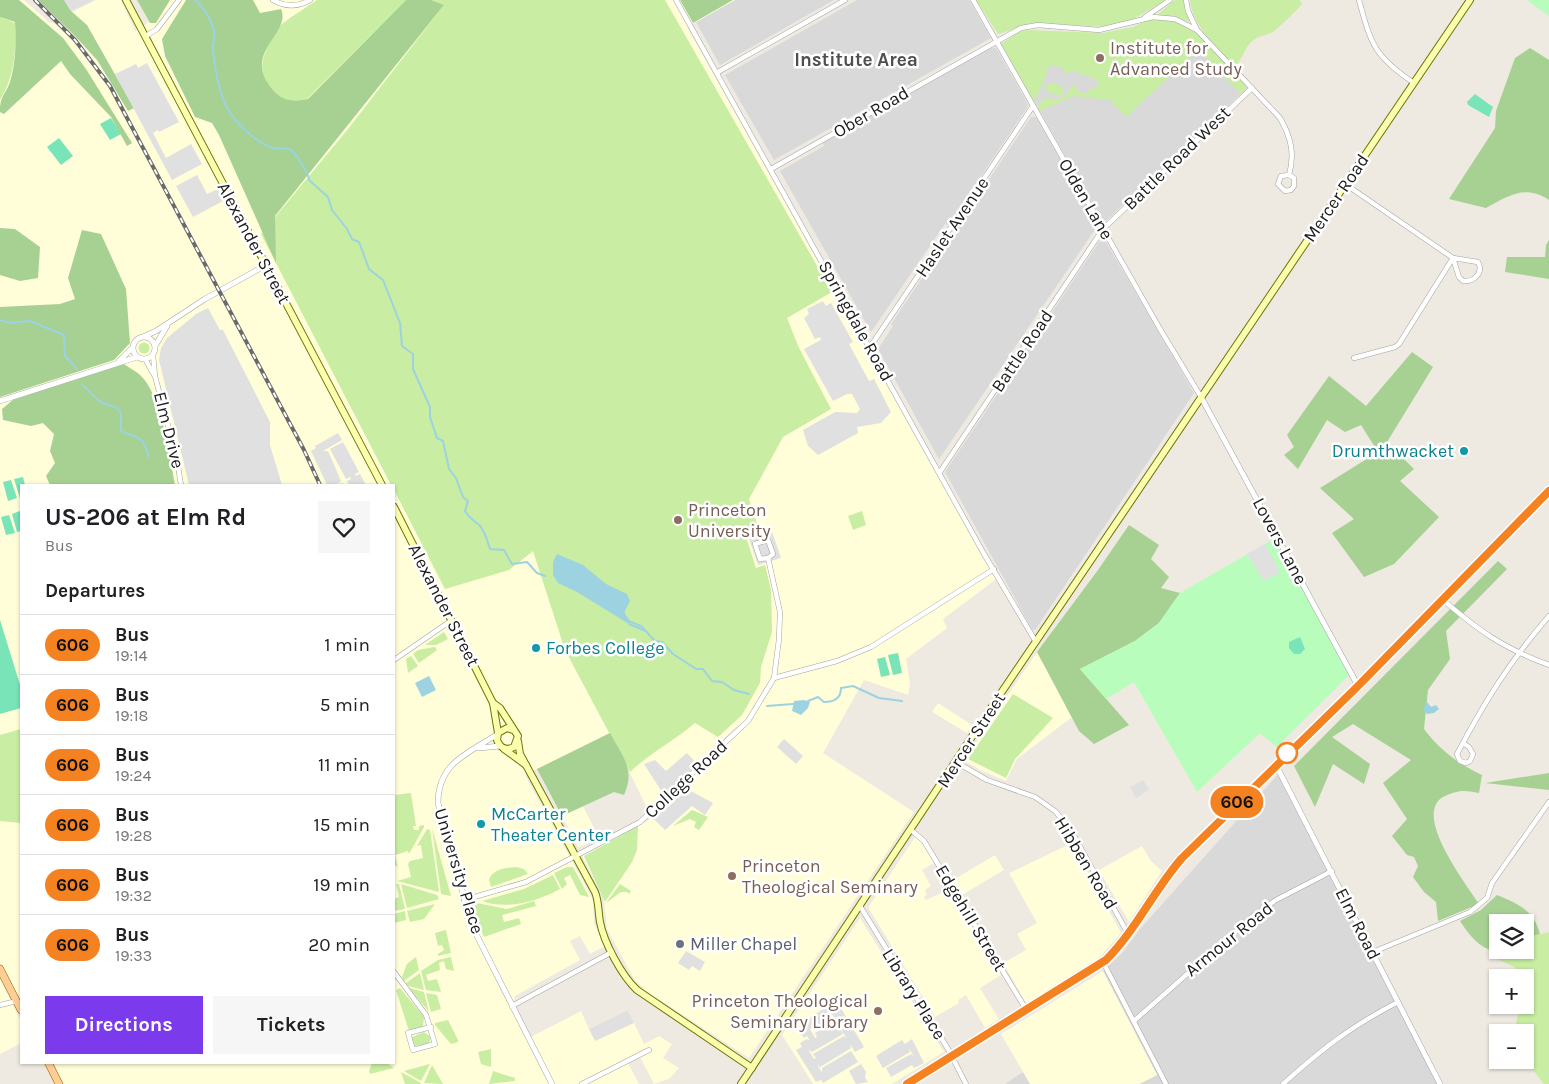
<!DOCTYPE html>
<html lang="en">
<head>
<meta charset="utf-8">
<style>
	:root { --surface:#fff; --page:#f6f6f6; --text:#202124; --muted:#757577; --line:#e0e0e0; --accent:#7c3aed }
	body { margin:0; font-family:Karla,sans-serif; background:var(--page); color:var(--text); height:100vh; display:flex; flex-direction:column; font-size:19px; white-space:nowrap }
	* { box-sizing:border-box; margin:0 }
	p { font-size:16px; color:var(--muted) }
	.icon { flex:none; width:28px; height:28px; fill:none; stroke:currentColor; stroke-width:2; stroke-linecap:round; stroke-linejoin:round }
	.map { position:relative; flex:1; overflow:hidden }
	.panel { position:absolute; left:20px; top:484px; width:375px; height:580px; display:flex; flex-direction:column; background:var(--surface); border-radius:0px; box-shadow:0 1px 4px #0004 }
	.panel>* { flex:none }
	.badge { padding:0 10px; border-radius:16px; font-size:18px; line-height:32px }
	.controls { position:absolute; left:1489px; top:914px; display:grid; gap:10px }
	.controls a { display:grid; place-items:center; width:45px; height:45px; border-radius:0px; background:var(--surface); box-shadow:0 1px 4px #0004; font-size:25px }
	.map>.badge { position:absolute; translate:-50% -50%; box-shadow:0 0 0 2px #fff }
	h2 { padding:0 25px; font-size:19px; line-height:45px }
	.round { display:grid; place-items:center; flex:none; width:52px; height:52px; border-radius:0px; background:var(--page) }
	.head { display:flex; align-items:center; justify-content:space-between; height:85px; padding:0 25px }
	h1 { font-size:24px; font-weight:700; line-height:38px }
	.cta { display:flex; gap:10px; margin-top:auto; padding:10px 25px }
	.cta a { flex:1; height:58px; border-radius:0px; background:var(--accent); color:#fff; font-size:20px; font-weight:700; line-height:58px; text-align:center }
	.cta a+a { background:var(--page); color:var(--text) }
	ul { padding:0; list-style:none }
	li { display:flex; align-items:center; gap:15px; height:60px; padding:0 25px; border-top:1px solid var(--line) }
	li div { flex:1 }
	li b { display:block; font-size:19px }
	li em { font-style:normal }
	li .badge { min-width:55px; font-weight:700; text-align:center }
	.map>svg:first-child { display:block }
	.residential { fill:#dad9d9 }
	.education { fill:#fffed9 }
	.grass { fill:#c9eda2 }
	.forest { fill:#a7d192 }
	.park { fill:#b9fdbc }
	.pitch { fill:#78e4b7 }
	.parking { fill:#e0e0e0; fill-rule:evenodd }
	.water { fill:#9dd3e0 }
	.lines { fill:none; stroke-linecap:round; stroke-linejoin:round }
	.stream { stroke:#9dd3e0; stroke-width:2 }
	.minor-casing { stroke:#a3a3a3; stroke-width:5.5 }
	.tertiary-casing { stroke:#a3a3a3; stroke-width:6 }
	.secondary-casing { stroke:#6d7600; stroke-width:8 }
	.primary-casing { stroke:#945e00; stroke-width:8 }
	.trunk-casing { stroke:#e31764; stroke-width:8 }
	.minor { stroke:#fff; stroke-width:4.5 }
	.tertiary { stroke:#fff; stroke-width:5 }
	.secondary { stroke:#fcfeaf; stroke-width:6 }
	.primary { stroke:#ffce95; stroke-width:7 }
	.trunk { stroke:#f6a897; stroke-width:7 }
	.rail-casing { stroke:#6a6a6a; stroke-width:4 }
	.rail { stroke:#fff; stroke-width:2; stroke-dasharray:5.5; stroke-linecap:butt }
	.line-casing { stroke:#fff; stroke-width:11 }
	.line { stroke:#f58220; stroke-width:8 }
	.education-dot { fill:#8d6e63; stroke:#fff; stroke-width:2 }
	.culture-dot { fill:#0f9aa8; stroke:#fff; stroke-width:2 }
	.stop-dot { fill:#fff; stroke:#f58220; stroke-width:2.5 }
	.worship-dot { fill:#6b7280; stroke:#fff; stroke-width:2 }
	.labels { text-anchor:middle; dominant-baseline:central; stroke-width:5; stroke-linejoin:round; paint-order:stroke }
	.education-label { font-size:18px; fill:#785e54; stroke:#fff; text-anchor:start }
	.street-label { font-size:18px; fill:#1c1c1c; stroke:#fff }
	.culture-label { font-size:18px; fill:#0d838f; stroke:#fff; text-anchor:start }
	.worship-label { font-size:18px; fill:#5b616d; stroke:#fff; text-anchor:start }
	.neighbourhood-label { font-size:19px; font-weight:bold; fill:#4f4f4f; stroke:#fff }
</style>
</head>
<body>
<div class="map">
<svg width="1549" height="1084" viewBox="0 0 1549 1084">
	<rect width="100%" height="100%" fill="#eee9e1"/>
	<g class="residential">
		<path d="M735,0H834L720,65L696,22Z"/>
		<path d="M857,0H969L991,38L774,160L725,75Z"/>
		<path d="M1186,36L1237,89L1244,83L1247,88L1106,221L1102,220L1005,50L1007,46Z"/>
		<path d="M991,47L996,48L1028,104L1027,108L948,225L945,224L871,332L780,171L824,146L823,143Z"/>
		<path d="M1031,117H1036L1098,225L939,459L878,349L893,326L891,324Z"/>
		<path d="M1101,239L1105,240L1194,393L1035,630L1032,629L945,472Z"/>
		<path d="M1281,771L1438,1084H1139L1157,1075L1103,971L1123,952L1140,929Z"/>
		<path d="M1023,1072L1030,1084H1005Z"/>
	</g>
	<g class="education">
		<path d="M0,0H24L50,23L96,0H121L135,31L149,22L137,0H735L687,27L981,554L999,577L943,619L947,628L906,659L910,684L908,695L864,680L823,753L914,812L749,1058L646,991L634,979L607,929L603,896L582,856L647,821L748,724L746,722L736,727L648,810L610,733L525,775L590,894L593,901L594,923L605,946L590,954L580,936L570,941L580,960L515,996L513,1006L529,1038L581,1011L589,1029L628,1010L644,1044L659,1036L672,1044L663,1058L679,1068L669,1079L654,1084L639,1055L627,1061L639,1084H64L53,1063L394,1062V485H21V1003L0,963Z"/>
		<path d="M1037,652L1072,717L1017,759L1006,781L980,770L965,761V758Z"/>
		<path d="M938,703L972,725L967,733L932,712Z"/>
		<path d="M583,806L599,838L580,847H578L562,816Z"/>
		<path d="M915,837L921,841L934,863L922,870L931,886L925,890L927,895L924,897L926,900L950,889L1001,975L980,988L999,1019L985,1028L966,995L958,1000L959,1003L935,1017L869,909V906Z"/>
		<path d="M1072,843L1121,933L1100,957L1026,1003L1003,963L1026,950L1017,934L1037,923L1009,873Z"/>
		<path d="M1142,846L1151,861L1162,871L1129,922L1099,870Z"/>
		<path d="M995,855L1004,870L962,895L953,880Z"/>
		<path d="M860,918L944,1052L892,1084H813L782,1035Z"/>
		<path d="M1103,971L1157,1075L1139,1084H1030L1001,1034Z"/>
		<path d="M0,979L21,1021V1043L0,1054Z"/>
	</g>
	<g class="grass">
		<path d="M317,0H406L307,99C294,102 282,101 272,90C256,71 262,56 273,37C276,33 278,27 282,24C293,15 306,8 317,0Z"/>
		<path d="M431,0H665L832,292L787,318L799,348L831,409L783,437L749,499L760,533L746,537L756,568L765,565L771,590L772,632L761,667L760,683L742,715L718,737L695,723C674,741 650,753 630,772L565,650L533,551L509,570L445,589L394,490V485H391L261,234L348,129L444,5Z"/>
		<path d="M976,0H1166L1130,21L1107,27L1033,23L998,34Z"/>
		<path d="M1175,0H1184L1189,22L1177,17L1157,15Z"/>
		<path d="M1190,0H1300L1302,4C1299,8 1279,28 1274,31C1268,35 1261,35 1255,39C1244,46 1244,58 1235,66C1217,46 1193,28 1190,0Z"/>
		<path d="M0,17L15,23C16,51 15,75 0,100Z"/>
		<path d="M1147,20C1158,19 1172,19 1182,24C1203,34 1227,66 1244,83L1246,89L1241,94L1198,50L1126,117L1110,100L1073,96L1040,111L1037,106L1045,98C1059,100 1064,100 1072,86H1077L1076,92L1088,93L1089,89L1097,88V79L1090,78V75H1080V71L1064,73V68L1049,65C1046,78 1040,90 1034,102L1001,44L1017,33L1027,30L1103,33L1133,27Z"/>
		<path d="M1055,83L1063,88V93L1059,96L1045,91L1047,84Z"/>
		<circle cx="144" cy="348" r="5.5"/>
		<path d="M862,511L866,525L853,530L848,516Z"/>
		<path d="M444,632L448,639L436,645H425Z"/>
		<path d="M435,647L437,650L419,663L413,654L418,650Z"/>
		<path d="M411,656L418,666L408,673L406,659Z"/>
		<path d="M1013,694L1053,718L1015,759L1006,778L968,759Z"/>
		<path d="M21,729V823L0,821V735Z"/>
		<path d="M411,793L416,826H413L414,830H419V826L424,825V827L409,854L408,851L395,855L398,867L394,865V795Z"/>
		<path d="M692,810L708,817L699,830L694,827L696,822L690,819L673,826Z"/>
		<path d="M638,826L637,850L632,862L605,902L584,856Z"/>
		<path d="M432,828L451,896L441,894Z"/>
		<path d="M427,829L430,830L439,892L397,881L411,877L408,864L410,861L423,858L421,845L417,846Z"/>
		<path d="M516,867L524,869L528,874L491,887L489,879C494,869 505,868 516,867Z"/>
		<path d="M567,867H573L589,897L580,895L570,875L564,878L567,884L562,889L554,873Z"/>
		<path d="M553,875L560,889C536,902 507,910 482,901L524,889Z"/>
		<path d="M396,884H399L405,909L394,911V899L399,897Z"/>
		<path d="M401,884L437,895L439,899L407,908Z"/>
		<path d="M620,884L631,891L629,894L627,892H621L606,903Z"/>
		<path d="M534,901L536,906L502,915L504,922L519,918L521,924L484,937L472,910L477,903L507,909Z"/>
		<path d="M435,904L424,919L410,922L407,911Z"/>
		<path d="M405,911L406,920L394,923V914Z"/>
		<path d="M446,930L451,953L438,956V954L444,950L442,945L438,946L435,933Z"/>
		<path d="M1549,932V1084H1544L1525,1060V1032H1515L1517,1018L1523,1005H1525V978L1511,977L1516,968L1491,956L1499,950H1525V938Z"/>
		<path d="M416,957L419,970L404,981L402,977L407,964Z"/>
		<path d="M451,957L454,971L446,969L444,961L439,963L440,970L426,975L428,981L437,979L441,992L426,990L421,971L438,960Z"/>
		<path d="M420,973L424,990L408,986L406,983Z"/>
		<path d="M400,988L424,1017L423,1027L409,1031L396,990Z"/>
		<path d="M409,988L424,992L429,1012Z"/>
		<path d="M426,993L437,995L441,1009L431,1012Z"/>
		<path d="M448,1020L458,1040V1042L451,1044L435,1025V1023Z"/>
		<path d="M424,1032L431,1037L429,1044L415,1046L412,1043V1037Z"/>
		<path d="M491,1049V1067L481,1064L478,1052Z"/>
		<path d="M372,1063H387L394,1068L370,1074L369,1071Z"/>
		<path d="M430,1064L421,1081L404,1071Z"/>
		<path d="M432,1065L443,1084L424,1083Z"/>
		<path d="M493,1071L515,1078V1081L489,1084Z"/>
		<path d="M401,1072L421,1083L420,1084H405Z"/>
	</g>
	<g class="forest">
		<path d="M0,0H19L63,38L86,69L132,143L127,146L111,117L70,74L61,61L4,114L0,112C0,95 5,96 10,82C16,62 16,43 15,22L0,17Z"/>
		<path d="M38,0H64L71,11L87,25L134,108L128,111L97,60L75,36Z"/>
		<path d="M137,0H170L156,23H150Z"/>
		<path d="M186,0H253L260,13L281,9C292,34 240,53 273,90C282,101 294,102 308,99L406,0H431L444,5L275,216L276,263L219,135L212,123L195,117L165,56L162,39Z"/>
		<path d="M680,0H733L693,23Z"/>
		<path d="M1530,48L1549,60V200C1525,184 1508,196 1486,208L1449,199L1495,128L1496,111L1515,58Z"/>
		<path d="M0,228L15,229L40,247L38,278L20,281L0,275Z"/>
		<path d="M82,230L101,234L126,289L130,343L114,360L0,397V307L60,304L75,299L68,278Z"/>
		<path d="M1549,240V279L1505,272L1507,257H1545L1546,245Z"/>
		<path d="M1412,352L1433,367L1387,442L1414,469L1400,481L1439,517L1394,564L1364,577L1332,533L1354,519L1320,488L1378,452L1361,425L1345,432L1327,420L1298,469L1284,455L1294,447L1287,435L1329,376L1366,406Z"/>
		<path d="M124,364C129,368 136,371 140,375C161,393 170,458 175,485H50L46,476L55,463L50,451L54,434L43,423L31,426L3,420L2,409L14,399Z"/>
		<path d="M1129,525L1159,545L1151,559L1169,577L1161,588L1180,593L1159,623L1135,641L1080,669L1129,725L1094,744L1079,731L1037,652L1098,570Z"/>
		<path d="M1498,561L1507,569L1446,631L1450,659L1428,690L1424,729C1440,750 1457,763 1482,775L1479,793C1464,790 1459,790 1445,796C1410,812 1466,884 1479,904L1438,921L1436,902L1424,892L1413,877L1418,866L1414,857L1407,855L1392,836L1407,819L1383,783L1411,760L1353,724L1332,737L1370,764L1364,784L1333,764L1315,807L1294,766Z"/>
		<path d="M610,733C622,756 636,769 624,795L614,792L562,816L537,769Z"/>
		<path d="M1549,773V790L1485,783Z"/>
		<path d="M1497,895C1518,904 1534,910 1540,934L1525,938V922H1498L1499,950L1496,952C1478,947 1470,936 1460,921L1481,910Z"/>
	</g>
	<g class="park">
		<path d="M1527,0H1549V16Z"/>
		<path d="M1279,536L1351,673L1277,747L1260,733L1197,792L1134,682L1106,699L1080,669L1135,641L1159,623L1180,593Z"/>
	</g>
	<g class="pitch">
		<path d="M1475,94L1493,107L1489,117L1468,105L1467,102Z"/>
		<path d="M111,118L121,134L110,140L100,124Z"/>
		<path d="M59,138L73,156L61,165L47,147Z"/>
		<path d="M23,477L25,485H21L20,498L14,479Z"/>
		<path d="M11,480L17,498L8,501L3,482Z"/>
		<path d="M20,511L21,531L17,532L12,514Z"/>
		<path d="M9,515L15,533L6,535L1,517Z"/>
		<path d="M0,620L21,688V708L0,714Z"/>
		<path d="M1300,637L1305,649L1300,654H1294L1289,648V642Z"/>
		<path d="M898,653L902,673L893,675L888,655Z"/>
		<path d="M885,657L890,675L881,677L877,659Z"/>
	</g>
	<g class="parking">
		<path d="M64,0H94L71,11Z"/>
		<path d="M147,63L179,122L159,132L158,130L153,133L166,158L191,144L202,164L172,180L115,74L136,64L138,68Z"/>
		<path d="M197,175L207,194L218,189L223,201L193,217L176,186Z"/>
		<path d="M823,301L826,306L831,303L853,342L849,344L869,381L874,379L891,412L881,423L857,427L858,433L818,455L808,446L803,430L835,412L857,413L860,409L852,394H847L833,401L804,349L821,340L820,337L815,339L804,318L809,314L807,309Z"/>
		<path d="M208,308L220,330H223L270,422V445L282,485H189L159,360L161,348L167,338L196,314Z"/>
		<path d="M338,433L342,440L323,451H328L341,481L337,484L342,483L343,485H327L311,451L316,448L315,446Z"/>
		<path d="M343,442L359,472L355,474V476L360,474L366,485H349L347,481L351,479L350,477L346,479L330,449Z"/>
		<path d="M772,532L781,558L758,565L749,539Z"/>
		<path d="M1265,544L1280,572L1264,581L1247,554Z"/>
		<path d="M784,739L803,756L796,764L777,747Z"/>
		<path d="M687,753L697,764L664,795L644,764L655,760L666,771Z"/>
		<path d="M1143,780L1149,790L1136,798L1130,787Z"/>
		<path d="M687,789L713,803L705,815L692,806L665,830L654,819Z"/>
		<path d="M686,951L705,962L700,971L692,966L689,970L678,963Z"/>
		<path d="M830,1005L833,1009L839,1005L864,1047L855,1052L850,1044L851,1048L820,1067L817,1064L822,1073V1068L851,1051L858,1062L823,1083L821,1080L816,1082L796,1050L802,1047L800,1043L807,1039L810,1041L807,1036L804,1038L801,1034L806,1031L801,1023ZM833,1015L838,1024L836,1025L834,1022L815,1033L817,1037L815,1038L810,1029L812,1028L814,1031L833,1020L831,1016ZM841,1029L847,1039L844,1036L813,1054L816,1058L814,1059L808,1049L812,1052L843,1034Z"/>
		<path d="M628,1010L634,1023L595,1041L589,1029Z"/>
		<path d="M912,1039L924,1063L914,1068L912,1065L891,1077L886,1068L911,1054L914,1057L909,1048L910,1052L883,1068L876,1056L902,1040L905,1044Z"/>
		<path d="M861,1064L866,1072L865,1077L868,1082L856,1084L849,1071Z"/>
	</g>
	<g class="water">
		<path d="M557,554L583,565L606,584L627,594L630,601C623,615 623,610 631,622L629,624L577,592L558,583L553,575V562Z"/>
		<path d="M429,676L436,690L422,697L415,683Z"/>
		<path d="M804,700L810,702L808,708L801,715L792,711L794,701Z"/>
		<path d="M1427,702L1431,707L1436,705L1439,709L1434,713L1427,714L1423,709Z"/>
	</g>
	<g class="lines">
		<g class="stream">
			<path d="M195,0C203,6 213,22 214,33C215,37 213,43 213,48C214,66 219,92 227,108C235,123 257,143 273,148C278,149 284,148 289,149C295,151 309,174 309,180L328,197L332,210L347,229L352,239L359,242L369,269L383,280L400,323L402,346L413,354V369L430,407V417L437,438L443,441L449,469L456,478L463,497L468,501L465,511C469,518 474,520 480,526C486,533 487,541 490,549L504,550L512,564L527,562L537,573L545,576"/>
			<path d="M0,320L9,323L30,321L64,335L65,356L77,369"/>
			<path d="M82,384L99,401L117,408L121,413V431C138,439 143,435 149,457"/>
			<path d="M631,622L641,626L655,641L662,642L673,654L696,669H703L712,681L722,682L734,690L749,694"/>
			<path d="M629,624L646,631"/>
			<path d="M808,701L818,697L824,702C834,702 841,698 841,688L853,686L879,698L902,701"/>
			<path d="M767,706L793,704"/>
		</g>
		<defs>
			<g id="minor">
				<path d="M273,0C285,7 298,7 310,0"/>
				<path d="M676,0L984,554L1036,642"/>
				<path d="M973,0L1160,329L1201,397"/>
				<path d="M1186,0L1188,11L1197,30L1280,118C1291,137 1295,154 1289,175L1281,176L1278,184L1285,191L1291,190L1294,186V178L1289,175"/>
				<path d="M1359,0C1371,45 1375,57 1414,83"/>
				<path d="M1145,17L1170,0"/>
				<path d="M146,36L157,29L179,0"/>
				<path d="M718,72L845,0"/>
				<path d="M771,169L1021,28L1038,25L1099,30L1153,17L1175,19L1197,30"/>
				<path d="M1345,184L1453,258L1478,262C1484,273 1474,282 1463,281L1459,277L1453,258"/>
				<path d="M870,347L1033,106"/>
				<path d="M153,355L155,376L177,460L181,485"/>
				<path d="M1354,358L1395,347L1399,344L1453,258"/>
				<path d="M145,359L154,375"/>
				<path d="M940,472L1103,229L1252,88"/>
				<path d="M768,540L773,554L768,558L760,559L755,544Z"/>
				<path d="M1442,599C1479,631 1503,648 1549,665"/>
				<path d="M394,660L452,620"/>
				<path d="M774,678L837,661L871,647L994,569"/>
				<path d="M1463,743L1469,747L1473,754L1470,761L1466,763L1460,761L1457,754C1485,701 1510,661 1549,616"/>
				<path d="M956,762L987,780L1035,797L1055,811L1071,830L1128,934"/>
				<path d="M911,830L924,841L1027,1011"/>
				<path d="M464,900L526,882L640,822L748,721L774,678L779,639L780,612L768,558"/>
				<path d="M860,906L948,1049L966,1084"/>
				<path d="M1373,952L1470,912L1487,898L1492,883L1549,802"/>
				<path d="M1103,962L1166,1084"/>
				<path d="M394,972L426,1015L435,1044L413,1050L408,1033L431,1027"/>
				<path d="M0,1005L17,1001"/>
				<path d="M512,1006L612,952"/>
				<path d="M1135,1020L1253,916L1276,900L1332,871"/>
				<path d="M582,1084L649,1050"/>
				<path d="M1283,1084C1323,1048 1350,1027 1398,1002"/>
			</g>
			<g id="tertiary">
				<path d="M145,336L156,331L205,299L266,265"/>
				<circle cx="144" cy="348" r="11"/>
				<path d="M155,346L167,326"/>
				<path d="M119,361L132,348"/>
				<path d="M1201,397L1358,686"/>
				<path d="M0,401L137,357"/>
				<path d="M498,734C468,753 438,763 438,803L472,926L552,1084"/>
				<path d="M479,748L500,746"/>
				<path d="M1276,765L1440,1084"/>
			</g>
			<g id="secondary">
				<path d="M126,0L382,485"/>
				<path d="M394,507L493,703L498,733"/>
				<path d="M493,703L500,708L518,736L514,747C506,751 500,748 497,740L498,733L507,728L513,730"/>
				<path d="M518,741L520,754L595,892C599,902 598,911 600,922C604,943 622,976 637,990L752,1068"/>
				<path d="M504,749L526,765"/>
				<path d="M741,1084L997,699L1470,0"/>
			</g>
			<g id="primary">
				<path d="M0,969L21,1010"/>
				<path d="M48,1062L59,1084"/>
			</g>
			<path id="trunk" d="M907,1084L1106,960C1136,930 1154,890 1182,858L1358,686L1549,491"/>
		</defs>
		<use href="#minor" class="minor-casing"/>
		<use href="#tertiary" class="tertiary-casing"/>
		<use href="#secondary" class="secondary-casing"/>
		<use href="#primary" class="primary-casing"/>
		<use href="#trunk" class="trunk-casing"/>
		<use href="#minor" class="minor"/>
		<use href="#tertiary" class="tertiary"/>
		<use href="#secondary" class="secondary"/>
		<use href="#primary" class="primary"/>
		<use href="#trunk" class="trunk"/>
		<defs>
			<path id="rail" d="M35,0L75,40L110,86L304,450L320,485"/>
		</defs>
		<use href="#rail" class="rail-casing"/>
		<use href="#rail" class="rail"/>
	</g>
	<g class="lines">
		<defs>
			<path id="line" d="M907,1084L1106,960C1136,930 1154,890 1182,858L1358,686L1549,491"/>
		</defs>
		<use href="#line" class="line-casing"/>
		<use href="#line" class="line"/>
	</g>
	<g class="education-dot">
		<circle cx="1100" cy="58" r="5"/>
		<circle cx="678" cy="520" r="5"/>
		<circle cx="732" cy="876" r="5"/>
		<circle cx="878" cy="1011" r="5"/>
	</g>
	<g class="culture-dot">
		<circle cx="1464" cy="451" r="5"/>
		<circle cx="536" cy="648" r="5"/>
		<circle cx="481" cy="824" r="5"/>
	</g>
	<circle class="stop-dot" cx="1287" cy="753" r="10"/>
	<circle class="worship-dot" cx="680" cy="944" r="5"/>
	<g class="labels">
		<g class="education-label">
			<text x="1110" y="48">Institute for<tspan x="1110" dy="21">Advanced Study</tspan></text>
			<text x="688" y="510">Princeton<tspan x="688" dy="21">University</tspan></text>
			<text x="742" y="866">Princeton<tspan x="742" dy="21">Theological Seminary</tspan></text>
			<text x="868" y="1001" text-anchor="end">Princeton Theological<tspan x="868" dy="21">Seminary Library</tspan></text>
		</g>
		<g class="street-label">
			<text transform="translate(871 112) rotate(-30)">Ober Road</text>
			<text transform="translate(1177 158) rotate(-44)">Battle Road West</text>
			<text transform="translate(1336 198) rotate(-56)">Mercer Road</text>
			<text transform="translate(1086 199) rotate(60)">Olden Lane</text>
			<text transform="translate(952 227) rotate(-56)">Haslet Avenue</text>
			<text transform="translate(254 243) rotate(62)">Alexander Street</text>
			<text transform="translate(856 321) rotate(61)">Springdale Road</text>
			<text transform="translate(1022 351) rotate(-56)">Battle Road</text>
			<text transform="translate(169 430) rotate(76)">Elm Drive</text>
			<text transform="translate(1280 541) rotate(62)">Lovers Lane</text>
			<text transform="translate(444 605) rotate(63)">Alexander Street</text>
			<text transform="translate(971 740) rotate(-57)">Mercer Street</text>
			<text transform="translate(686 779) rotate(-43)">College Road</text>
			<text transform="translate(1086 863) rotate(59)">Hibben Road</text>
			<text transform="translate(459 871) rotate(73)">University Place</text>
			<text transform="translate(971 918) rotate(59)">Edgehill Street</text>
			<text transform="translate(1358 924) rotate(63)">Elm Road</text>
			<text transform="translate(1229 939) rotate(-39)">Armour Road</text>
			<text transform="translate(914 994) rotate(58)">Library Place</text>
		</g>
		<g class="culture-label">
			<text x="1454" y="451" text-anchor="end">Drumthwacket</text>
			<text x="546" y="648">Forbes College</text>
			<text x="491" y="814">McCarter<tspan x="491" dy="21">Theater Center</tspan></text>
		</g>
		<g class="worship-label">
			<text x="690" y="944">Miller Chapel</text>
		</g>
		<g class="neighbourhood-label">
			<text x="856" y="60">Institute Area</text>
		</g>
	</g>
</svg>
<div class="controls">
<a><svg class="icon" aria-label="layers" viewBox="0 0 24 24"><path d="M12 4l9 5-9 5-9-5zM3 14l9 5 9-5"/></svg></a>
<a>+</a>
<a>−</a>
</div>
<b class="badge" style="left:1237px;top:802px;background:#f58220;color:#111">606</b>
<section class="panel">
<div class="head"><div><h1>US-206 at Elm Rd</h1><p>Bus</p></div><a class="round"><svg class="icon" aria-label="heart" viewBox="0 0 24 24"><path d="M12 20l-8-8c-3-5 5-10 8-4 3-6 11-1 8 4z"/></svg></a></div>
<h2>Departures</h2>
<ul>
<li><span class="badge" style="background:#f58220;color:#111">606</span><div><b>Bus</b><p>19:14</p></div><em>1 min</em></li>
<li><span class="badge" style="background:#f58220;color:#111">606</span><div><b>Bus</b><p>19:18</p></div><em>5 min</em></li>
<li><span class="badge" style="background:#f58220;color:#111">606</span><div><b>Bus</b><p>19:24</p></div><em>11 min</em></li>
<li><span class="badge" style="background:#f58220;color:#111">606</span><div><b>Bus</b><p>19:28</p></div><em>15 min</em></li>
<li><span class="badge" style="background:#f58220;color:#111">606</span><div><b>Bus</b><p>19:32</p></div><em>19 min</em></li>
<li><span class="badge" style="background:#f58220;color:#111">606</span><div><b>Bus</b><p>19:33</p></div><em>20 min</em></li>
</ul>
<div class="cta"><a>Directions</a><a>Tickets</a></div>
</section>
</div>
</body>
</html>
